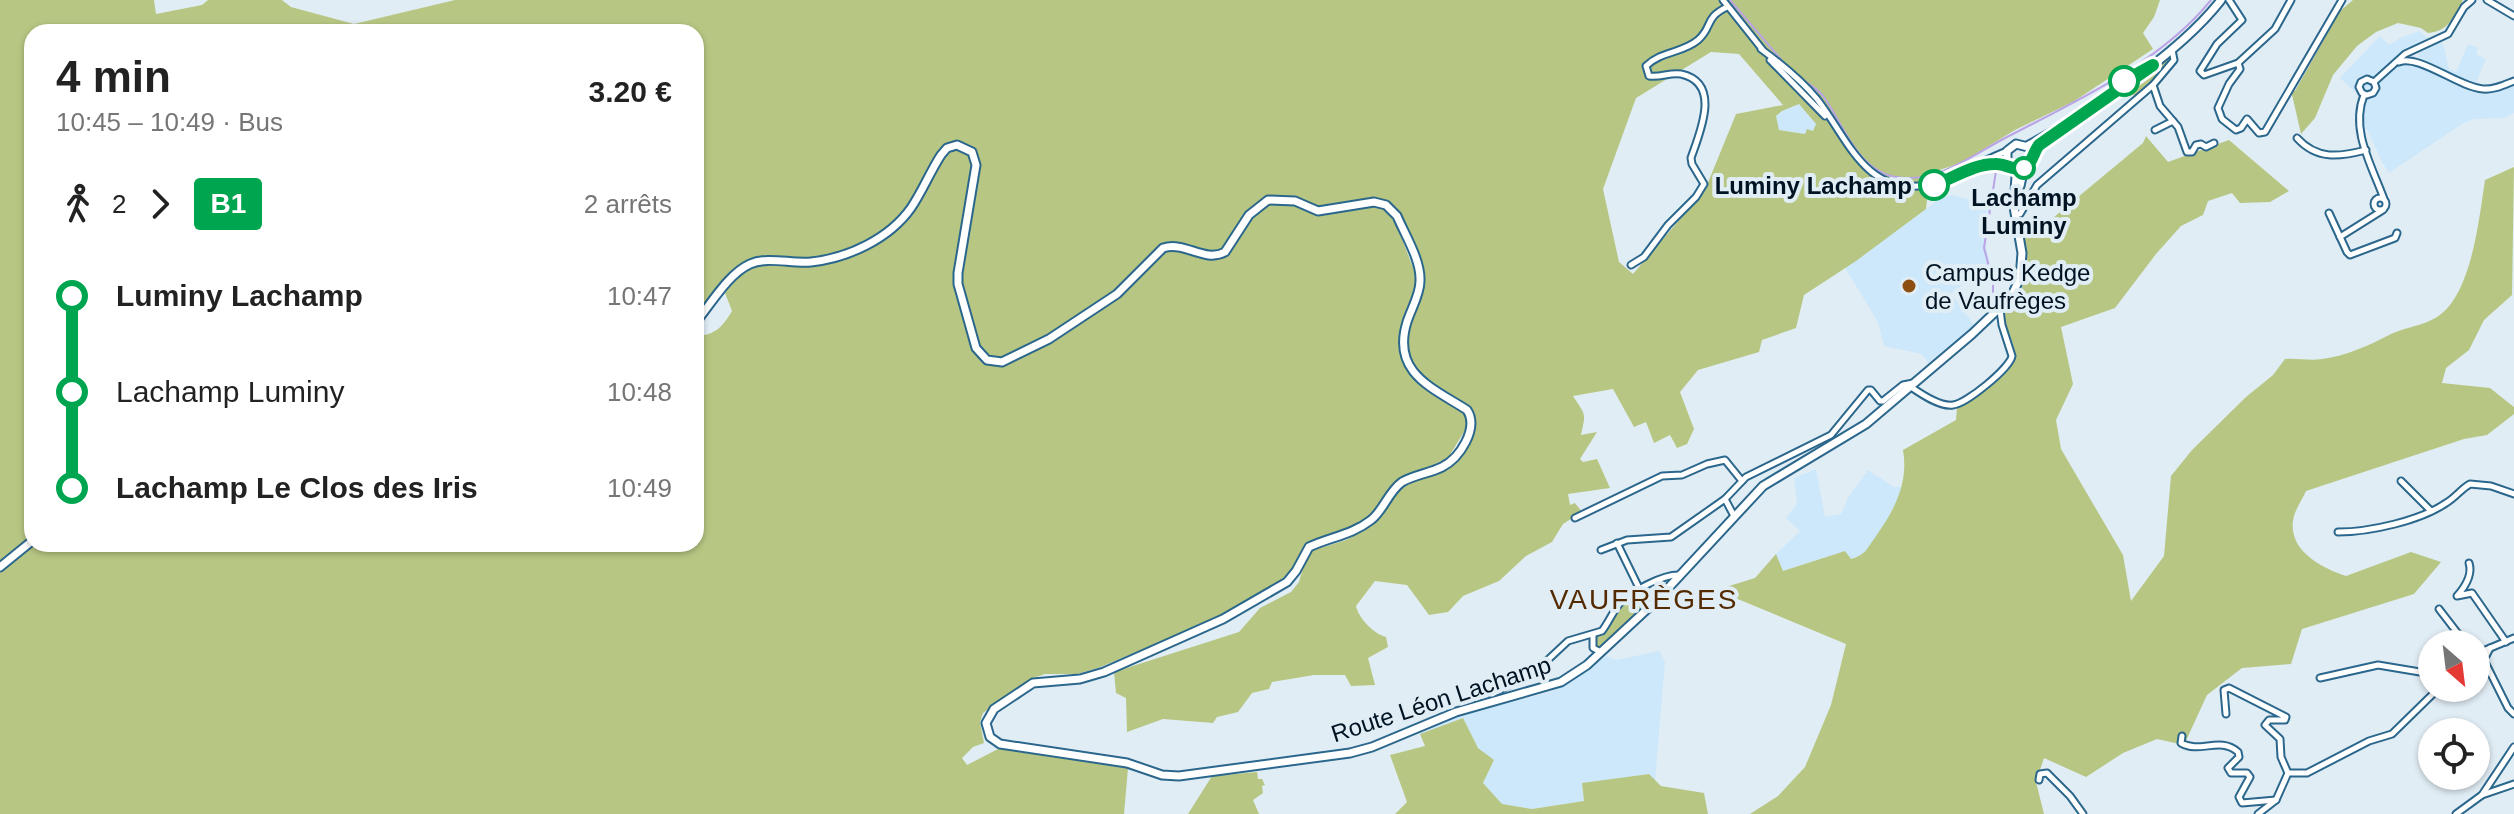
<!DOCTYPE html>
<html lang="fr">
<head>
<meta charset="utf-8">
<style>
	:root { --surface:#fff; --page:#f6f6f6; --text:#222; --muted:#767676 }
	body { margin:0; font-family:Helvetica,sans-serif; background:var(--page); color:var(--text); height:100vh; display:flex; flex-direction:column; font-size:30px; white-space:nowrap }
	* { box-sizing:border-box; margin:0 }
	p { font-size:26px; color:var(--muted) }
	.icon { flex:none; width:44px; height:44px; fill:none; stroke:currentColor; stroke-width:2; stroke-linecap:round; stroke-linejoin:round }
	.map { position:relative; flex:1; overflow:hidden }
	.sheet { position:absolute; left:24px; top:24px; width:680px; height:528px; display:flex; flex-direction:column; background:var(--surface); border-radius:24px; box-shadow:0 2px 6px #0004 }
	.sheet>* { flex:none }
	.badge { padding:0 16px; border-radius:6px; font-size:28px; line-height:52px }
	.needle { width:52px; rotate:152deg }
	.tools { position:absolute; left:2418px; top:630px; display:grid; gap:16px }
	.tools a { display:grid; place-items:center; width:72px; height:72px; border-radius:50%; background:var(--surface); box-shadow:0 2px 6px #0004; font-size:40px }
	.map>.badge { position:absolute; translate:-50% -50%; box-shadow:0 0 0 4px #fff }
	.legs { display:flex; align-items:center; gap:12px; height:88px; padding:0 32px; font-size:26px }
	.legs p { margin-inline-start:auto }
	.headline { display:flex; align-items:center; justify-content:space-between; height:136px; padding:0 32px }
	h1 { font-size:44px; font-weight:700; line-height:60px }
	ul { padding:0 32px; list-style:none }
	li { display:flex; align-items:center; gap:28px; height:96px; font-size:30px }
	li i { display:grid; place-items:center; width:12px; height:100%; margin:0 10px; background:currentColor }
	li i::after { content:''; width:20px; height:20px; margin:-10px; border:6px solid; border-radius:50%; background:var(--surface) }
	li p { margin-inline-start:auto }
	li:first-child i { background:linear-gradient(#0000 50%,currentColor 0) }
	li:last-child i { background:linear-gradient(currentColor 50%,#0000 0) }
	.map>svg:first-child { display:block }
	.built { fill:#cde8fb }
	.green { fill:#b7c783; fill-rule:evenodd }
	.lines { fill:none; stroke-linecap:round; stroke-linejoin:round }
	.stream { stroke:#baa4e5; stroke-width:2 }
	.minor-casing { stroke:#2b678c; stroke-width:9 }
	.major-casing { stroke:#2b678c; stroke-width:11 }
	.minor { stroke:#fff; stroke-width:5 }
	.major { stroke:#fff; stroke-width:7 }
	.line-1-casing { stroke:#fff; stroke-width:18 }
	.line-1 { stroke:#00a550; stroke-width:12 }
	.stop-1-dot { fill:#fff; stroke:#00a550; stroke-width:4 }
	.poi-dot { fill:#8c4f10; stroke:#e1edf5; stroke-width:3 }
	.labels { text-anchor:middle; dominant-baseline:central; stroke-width:8; stroke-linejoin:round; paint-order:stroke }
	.stop-label { font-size:24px; font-weight:bold; fill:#001322; stroke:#e1edf5; text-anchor:end }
	.poi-label { font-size:24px; fill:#001322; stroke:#e1edf5; text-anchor:start }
	.street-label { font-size:24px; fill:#001322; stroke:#e1edf5 }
	.quarter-label { font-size:28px; letter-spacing:2px; fill:#542b00; stroke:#e1edf5 }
</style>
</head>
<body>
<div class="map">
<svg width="2514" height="814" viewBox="0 0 2514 814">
	<rect width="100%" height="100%" fill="#e1edf5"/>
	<g class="built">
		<path d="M2419,31L2428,38L2408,48L2415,57L2418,59L2419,50L2440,42L2444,46L2449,69L2456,72L2468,44L2478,48L2476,54L2486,59L2473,90L2498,91L2514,84V113L2504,118L2474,119L2462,124L2389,173L2382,162L2367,129H2362L2365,102L2340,78L2380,36L2389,45L2400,38Z"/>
		<path d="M1799,104L1816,124L1813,132L1805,134L1779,130L1775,117L1782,111Z"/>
		<path d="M1952,195L1990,204L1985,241L1991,273L1971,279L1951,293L1974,325L1929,364L1922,354L1884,346L1878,322L1845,268L1941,198Z"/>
		<path d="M1816,469L1825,517L1841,514L1848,498L1868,470L1894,487H1902L1892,515L1867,553L1851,559L1845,551L1782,571L1776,554L1800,531L1786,518L1797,504L1794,478Z"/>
		<path d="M1659,651L1665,662L1655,781L1648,774L1582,784L1584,801L1532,809L1501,804L1483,783L1494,760L1478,748L1463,718L1420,734L1419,732L1460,715L1550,692L1574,680L1606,656L1616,660Z"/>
	</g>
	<g class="green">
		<path d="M0,0H154L156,14L202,5L208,0H282L291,7L354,24L455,0H2160L2154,17L2143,33L2153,49L2073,102L2015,130L1961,163L1930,173L1926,209L1856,261L1804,295L1796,328L1762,340L1759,352L1698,370L1680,392L1694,429L1687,444L1677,448L1670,435L1654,443L1646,422L1634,427L1613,389L1573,396C1586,416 1586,412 1581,435L1597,432L1580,459L1583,462L1597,459L1610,488L1568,494L1570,505L1575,503L1582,512L1563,524L1552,542L1526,556L1499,581L1463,596L1448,612L1429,615L1407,585L1375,581L1356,606C1359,619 1374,634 1386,637L1388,647L1368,658L1375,685L1351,686L1345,675H1314L1272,682L1269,689L1252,693L1238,712L1217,717L1213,723L1163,719L1127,732L1126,698L1116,693L1114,672L1239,632L1260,608L1291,592L1299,582L1307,554L1311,551L1346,540L1372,526L1397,493L1409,482L1444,469L1473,429L1474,416L1469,408L1427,384L1409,356L1407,344L1409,325L1423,284L1400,215L1387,203L1318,208L1296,198H1268L1247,213L1224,250L1210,254L1184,244L1162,245L1116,292L1048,337L1007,358L995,360L986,356L979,347L961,284L960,273L978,165C976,152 971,144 957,143C947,152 934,162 926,174C920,185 915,197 908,207C869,258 813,259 754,260L696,317V32H32V538L0,564ZM1711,52L1739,54L1783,105L1736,114L1705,190L1633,274L1619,262L1603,189L1636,98ZM1799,104L1816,124L1813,131L1807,129L1805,134L1779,130L1776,116L1782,111Z"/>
		<path d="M2353,0H2463C2454,17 2449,31 2428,33L2421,28L2398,23L2376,32L2357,46L2333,75L2315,118L2301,134L2291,90L2295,91L2340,11Z"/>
		<path d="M2167,60L2169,62L2139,94L2110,99Z"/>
		<path d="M2146,136L2168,162L2229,140L2289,191L2270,202L2240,203L2232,193L2208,201L2203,215L2181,226L2156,254L2115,308L2061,327L2073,384L2056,420L2061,449L2123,555L2131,601L2164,556L2171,476L2192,450L2246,397L2273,375L2285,359C2297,358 2311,361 2322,359C2346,356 2370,345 2391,334C2405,327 2423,326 2437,317C2472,295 2479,218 2485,180L2514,167L2512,295L2484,320L2469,350L2446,368L2442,383L2490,388L2514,407V414L2487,435L2464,439L2306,491C2302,500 2294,511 2293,521C2289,551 2322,568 2346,576L2411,552L2441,562L2414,594L2302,629L2291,664L2242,668L2207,695L2184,745L2157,739L2123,753L2086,777L2044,758L2036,782L2044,814H1750L1778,796L1805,767L1831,705L1846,644L1716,590L1755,578L1776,554L1783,571L1845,551L1851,559C1865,555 1866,550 1874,539C1893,512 1909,485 1903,450L1956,420L1957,407C1969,402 2014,371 2015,358C2016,344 2005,329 2004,314C2032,281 2028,270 2022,230L2031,236L2143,143Z"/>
		<path d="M957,149L969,154L972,165L954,272L955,285L973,350L985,363L999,366L1051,342L1119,297L1165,251C1188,246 1205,266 1227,255L1252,217L1270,204H1294L1318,215L1374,206L1384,208L1394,218L1417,278L1401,334V351L1407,368L1423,388L1464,413L1468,418L1467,427L1448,458L1399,480L1373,513L1353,527L1305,545L1291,571L1279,582L1216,619L1098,668L1077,674H1045L1033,678L983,713L980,722L984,743L973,747L962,758L967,765L1000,748L1128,768L1124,814H0V572L35,544H696V336C716,335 722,327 732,311L725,293C735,281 743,269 758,265C772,262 787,266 802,266C834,265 875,249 899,227C918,209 935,155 957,149Z"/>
		<path d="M1669,582L1602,646H1597L1596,638L1607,629L1623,603Z"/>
		<path d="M1463,718L1478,748L1494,760L1483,783L1502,804L1532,809L1584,801L1582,783L1649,774L1661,786L1704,793L1708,814H1395L1407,802L1390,755L1425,746L1420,734Z"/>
		<path d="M1257,772L1258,779H1262L1265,785L1262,786L1263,793L1253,800L1259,814H1188L1212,776Z"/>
	</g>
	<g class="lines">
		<g class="stream">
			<path d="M1730,0L1784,63"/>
			<path d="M1800,78C1809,84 1817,88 1824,97C1843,124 1858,171 1896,177C1939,184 1973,154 2009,136C2078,100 2161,62 2211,0"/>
			<path d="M1993,308V281L1984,248L1996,171"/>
		</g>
		<defs>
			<g id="minor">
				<path d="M1723,0L1762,49"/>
				<path d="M2229,0L2242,20L2217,44L2200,71L2204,75L2238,63"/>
				<path d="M2291,0L2275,29L2238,63L2240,69L2229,84L2218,108L2222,119L2236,130L2241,128L2247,119L2259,133L2265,132L2342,0"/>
				<path d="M2487,0L2514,16"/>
				<path d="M1761,49C1780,63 1802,81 1817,99C1847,137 1865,196 1926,185C1948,180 1984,160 2007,151"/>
				<path d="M1770,60L1825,116"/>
				<path d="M2399,62C2419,54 2458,87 2483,89C2494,90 2504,85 2514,81"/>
				<path d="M2374,82L2367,79L2361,82L2359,87L2362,93L2367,95L2373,93L2376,88L2374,82L2405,54L2448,34L2464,7L2472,0"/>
				<path d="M2153,85L2160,106L2178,127L2187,152H2192L2196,145L2201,144L2206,147L2214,143"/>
				<path d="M2364,95C2350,130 2372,166 2384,199"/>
				<path d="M2155,130L2173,121"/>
				<path d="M2297,138C2317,160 2339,157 2366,150"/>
				<circle cx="2380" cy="204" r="6"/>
				<path d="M2329,213L2347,252L2350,255L2395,238L2397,233"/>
				<path d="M2020,214L2037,185L2153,85L2174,60L2172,50"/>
				<path d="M2340,237L2383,210"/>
				<path d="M1631,265L1644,257L1668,225L1696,197L1704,184L1692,164L1691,158C1700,132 1722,83 1681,74C1670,72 1660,78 1649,76L1646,66C1661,51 1683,53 1698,40C1713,27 1704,18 1727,7"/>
				<path d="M1911,387C1921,394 1940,407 1953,405C1966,404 2010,368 2012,356L2002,325L2000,310"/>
				<path d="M2401,481L2431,511"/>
				<path d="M1734,516L1725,499L1746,477L1831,435L1868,390H1871L1880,401H1883L1903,385L1913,383"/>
				<path d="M1575,518L1662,476L1682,475L1707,464L1725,460L1742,481"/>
				<path d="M2338,532C2369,532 2420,521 2446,503C2455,498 2461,489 2470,484L2491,486L2514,494"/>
				<path d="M1617,543L1640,590"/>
				<path d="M1601,550L1627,540L1671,537L1725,499"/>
				<path d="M2469,563C2473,575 2464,588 2457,596L2472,593L2506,642"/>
				<path d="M2439,609L2466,644"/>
				<path d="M1593,636V648L1601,652"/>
				<path d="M2490,648L2484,660L2508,708L2514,714"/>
				<path d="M2476,654L2514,638"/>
				<path d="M2320,678L2378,665L2432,674"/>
				<path d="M1492,694L1536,671L1568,641L1602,631C1609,622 1613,611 1620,603C1632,591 1663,574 1680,575"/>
				<path d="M2226,714L2224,690L2229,688L2286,717L2285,720H2269L2265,725L2280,739L2281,757L2288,773"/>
				<path d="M2182,736L2181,743C2200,754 2220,736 2238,752L2239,757L2228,768L2231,773H2247L2250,777L2239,797L2242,803L2276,800"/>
				<path d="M2039,780L2040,774L2047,773L2070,796L2083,814"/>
				<path d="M2482,795L2514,784"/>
				<path d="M2258,814L2276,800L2288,773H2307L2369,741L2392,734L2439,688"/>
				<path d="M2456,814L2482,795L2514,747"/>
			</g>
			<g id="major">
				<path d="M2027,146C2089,113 2178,55 2221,0"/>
				<path d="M2016,169L2007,161V151L2016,144L2028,147"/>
				<path d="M2020,186L2024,168L2043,142"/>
				<path d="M696,322C711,304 728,274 750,264C768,256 791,264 811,262C848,258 889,239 911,208C922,192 930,172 941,155L947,148L957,145L972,152L976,165L958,273V284L976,348L987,360L1002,362L1049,339L1117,294L1163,248C1186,241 1204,263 1225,252L1249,215L1268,200L1295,201L1318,211L1374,202L1386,205L1397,216C1405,235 1421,260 1420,281C1420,295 1411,309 1407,322C1391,373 1433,388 1467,410C1479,428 1460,458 1442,467C1430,473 1414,475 1402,482C1388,492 1384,510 1371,520C1352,535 1330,537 1309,547L1296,571L1287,582L1223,619L1104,672L1080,679L1033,683L994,709L986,723L990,737L1000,744L1127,763L1162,775L1179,776L1350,753L1372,747L1456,712L1561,682L1587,665L1658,599L1763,486L1866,424L1972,334L2011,297L2020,278L2022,253L2014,207L2016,176L2012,168"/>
				<path d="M0,567L32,541"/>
			</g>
		</defs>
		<use href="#minor" class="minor-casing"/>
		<use href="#major" class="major-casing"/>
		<use href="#minor" class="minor"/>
		<use href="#major" class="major"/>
	</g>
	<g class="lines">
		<defs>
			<path id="line-1" d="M1934,185C1954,178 1973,164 1995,164C2005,163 2017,173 2026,167C2032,163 2034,151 2039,145L2153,65L2124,81"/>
		</defs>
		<use href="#line-1" class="line-1-casing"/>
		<use href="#line-1" class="line-1"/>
	</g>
	<g class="stop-1-dot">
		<circle cx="2124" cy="81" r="14"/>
		<circle cx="2024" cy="168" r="10"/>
		<circle cx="1934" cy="185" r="14"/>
	</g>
	<circle class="poi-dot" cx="1909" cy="286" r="8"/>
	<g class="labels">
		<g class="stop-label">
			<text x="1912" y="185">Luminy Lachamp</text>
			<text x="2024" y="197" text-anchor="middle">Lachamp<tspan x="2024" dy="28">Luminy</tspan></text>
		</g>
		<g class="poi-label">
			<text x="1925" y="272">Campus Kedge<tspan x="1925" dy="28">de Vaufrèges</tspan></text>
		</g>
		<g class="street-label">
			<text transform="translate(1441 699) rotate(-18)">Route Léon Lachamp</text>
		</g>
		<g class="quarter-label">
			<text x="1644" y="599">VAUFRÈGES</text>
		</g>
	</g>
</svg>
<div class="tools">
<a><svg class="needle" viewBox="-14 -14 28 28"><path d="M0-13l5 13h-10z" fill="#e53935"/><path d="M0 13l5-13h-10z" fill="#767676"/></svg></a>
<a><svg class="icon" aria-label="locate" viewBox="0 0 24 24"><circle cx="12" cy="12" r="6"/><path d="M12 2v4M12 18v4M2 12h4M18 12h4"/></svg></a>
</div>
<section class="sheet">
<div class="headline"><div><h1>4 min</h1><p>10:45 – 10:49 · Bus</p></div><b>3.20 €</b></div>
<div class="legs"><svg class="icon" aria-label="walk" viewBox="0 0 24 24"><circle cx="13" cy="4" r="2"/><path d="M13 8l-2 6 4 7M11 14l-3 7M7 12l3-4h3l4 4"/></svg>2<svg class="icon" aria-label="forward" viewBox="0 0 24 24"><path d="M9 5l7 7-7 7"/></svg><b class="badge" style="background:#00a550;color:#fff">B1</b><p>2 arrêts</p></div>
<ul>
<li><i style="color:#00a550"></i><b>Luminy Lachamp</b><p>10:47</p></li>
<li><i style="color:#00a550"></i><span>Lachamp Luminy</span><p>10:48</p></li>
<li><i style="color:#00a550"></i><b>Lachamp Le Clos des Iris</b><p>10:49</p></li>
</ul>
</section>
</div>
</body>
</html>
